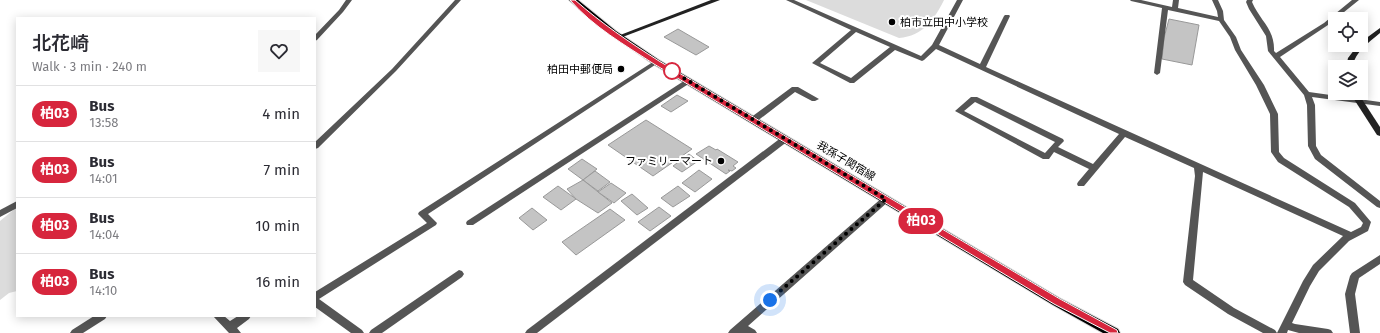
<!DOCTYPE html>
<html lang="en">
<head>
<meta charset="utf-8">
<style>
	:root { --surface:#fff; --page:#f7f7f7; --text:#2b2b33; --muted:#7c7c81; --line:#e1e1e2 }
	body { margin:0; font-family:"Fira Sans","Noto Sans JP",sans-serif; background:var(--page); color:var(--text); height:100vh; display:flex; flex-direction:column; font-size:15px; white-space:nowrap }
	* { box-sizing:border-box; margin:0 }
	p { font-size:13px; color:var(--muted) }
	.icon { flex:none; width:22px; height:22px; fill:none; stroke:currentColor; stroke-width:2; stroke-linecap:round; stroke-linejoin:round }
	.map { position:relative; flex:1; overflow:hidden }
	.panel { position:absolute; left:16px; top:17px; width:300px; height:300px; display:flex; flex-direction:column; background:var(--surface); border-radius:0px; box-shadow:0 2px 10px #0003 }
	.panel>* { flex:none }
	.badge { padding:0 8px; border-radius:13px; font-size:14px; line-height:26px }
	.tools { position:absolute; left:1328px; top:12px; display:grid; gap:8px }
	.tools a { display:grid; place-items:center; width:40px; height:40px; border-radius:0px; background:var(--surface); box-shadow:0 2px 10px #0003; font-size:20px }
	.you { position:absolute; width:20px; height:20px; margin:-10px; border:3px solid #fff; border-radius:50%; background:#1a73e8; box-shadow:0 0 0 6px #1a73e833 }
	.map>.badge { position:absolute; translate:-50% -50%; box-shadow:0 0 0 2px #fff }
	.round { display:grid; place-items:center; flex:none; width:42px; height:42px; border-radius:0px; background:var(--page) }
	.head { display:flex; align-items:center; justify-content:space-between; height:68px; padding:0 16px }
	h1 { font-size:19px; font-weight:600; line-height:30px }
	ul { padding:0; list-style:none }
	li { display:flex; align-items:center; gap:12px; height:56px; padding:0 16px; border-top:1px solid var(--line) }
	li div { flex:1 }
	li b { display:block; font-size:15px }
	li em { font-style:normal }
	li .badge { min-width:44px; font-weight:700; text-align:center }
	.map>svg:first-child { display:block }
	.green { fill:#dcdcdc }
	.building { fill:#c4c4c4; stroke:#999 }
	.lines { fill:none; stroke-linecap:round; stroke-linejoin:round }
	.primary-casing { stroke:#dbdbdb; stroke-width:2 }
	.street { fill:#555; fill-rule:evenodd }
	.secondary { fill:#222; fill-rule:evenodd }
	.primary { fill:#000; fill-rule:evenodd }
	.line { fill:#d7263d; stroke:#fff }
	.walk { stroke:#000; stroke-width:4; stroke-dasharray:0 7.2 }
	.poi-dot { fill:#000; stroke:#fff; stroke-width:1.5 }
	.stop-dot { fill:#fff; stroke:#d7263d; stroke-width:2 }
	.labels { text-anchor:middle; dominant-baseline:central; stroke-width:4; stroke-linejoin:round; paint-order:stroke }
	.poi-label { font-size:11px; fill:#000; stroke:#fff; text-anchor:end }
	.street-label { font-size:11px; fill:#000; stroke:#fff }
</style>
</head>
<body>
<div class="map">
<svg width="1380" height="333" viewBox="0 0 1380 333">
	<rect width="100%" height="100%" fill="#fff"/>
	<g class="green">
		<path d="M806,0H944C934,20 923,36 899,38Z"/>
		<path d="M17,207V291L9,293L0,300V221Z"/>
	</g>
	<g class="building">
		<path d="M1169,19L1199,25L1192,65L1162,59L1164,38Z"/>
		<path d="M678,29L709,47L696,55L664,37Z"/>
		<path d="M677,95L688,101L671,112L661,106Z"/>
		<path d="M646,120L692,149L653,176L608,145Z"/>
		<path d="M709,146L716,150L717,149L738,162L733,166L736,168L732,171L728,170L730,171L726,174L696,154Z"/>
		<path d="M689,154L698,161L682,172L673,166Z"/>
		<path d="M582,159L597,169L583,180L568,169Z"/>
		<path d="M699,170L712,179L695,192L682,183Z"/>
		<path d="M595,171L610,182L598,191L583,180Z"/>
		<path d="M583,180L612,203L598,213L576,199L567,189Z"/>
		<path d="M611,183L626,193L614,203L598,192Z"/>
		<path d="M558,186L576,199L561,210L543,197Z"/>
		<path d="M678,186L690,196L673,207L661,198Z"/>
		<path d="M632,194L648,208L637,215L621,201Z"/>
		<path d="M659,207L671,216L650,231L638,222Z"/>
		<path d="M532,208L547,220L533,230L519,218Z"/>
		<path d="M610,209L625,220L576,255L562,242Z"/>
	</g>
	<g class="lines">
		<defs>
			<path id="primary" d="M569,0H578L616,31L659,60L1061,299L1118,329L1120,333H1103L1053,305L653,64L600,27Z"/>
		</defs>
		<use href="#primary" class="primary-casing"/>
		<g class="street">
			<path d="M346,0H352L343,12L317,40L315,41V35L339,10Z"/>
			<path d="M455,0H461L396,71L318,148L315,149V142L392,69Z"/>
			<path d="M786,0H794L921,56L932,45L957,0H963L939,45L980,64L1004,16L1005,15H1009L1010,16L986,67L1351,232L1361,227L1363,223L1349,207L1278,162L1271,152L1270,114L1256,85L1235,50L1230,37L1219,21L1168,10L1160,73L1157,75L1154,73L1162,8L1131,1L1130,0H1141L1172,7L1173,0H1179L1178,8L1218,17L1217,11L1212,0H1218L1223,11L1224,20L1236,37L1241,50L1264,85L1278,114L1279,152L1284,158L1355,203L1371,222L1368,231L1349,241L1319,271L1310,286L1292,323L1295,324L1328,329L1331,330L1333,333H1299L1288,330L1287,333H1277L1303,281L1313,265L1343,236L1203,172L1193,280L1234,308L1275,330L1277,333H1263L1228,314L1185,285L1183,282L1195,176L1194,168L1125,137L1084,186H1078L1077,184L1078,182L1089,169L1054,152L1049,159H1043L955,111L971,97H977L1063,139L1064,141L1058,147L1093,164L1119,134L936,49L924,60L922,61L895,50L854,83H850L812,63L851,30ZM856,32L890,47L851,78L820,63ZM975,102L1055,142L1045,153L964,111Z"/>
			<path d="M1247,0H1253L1252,2C1260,21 1275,29 1274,51L1276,53L1324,23L1352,0H1359L1328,25L1280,57L1309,92L1380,102V106L1312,97L1315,105L1316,146L1321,155L1380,201V208L1377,207L1315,159L1308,146L1307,105L1304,95L1268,51L1266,36L1249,9L1246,2Z"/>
			<path d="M656,60L658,61L659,62L658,63L428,214L437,223L436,225L319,299L362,330L364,333H351L315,307V292L427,223L418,214L419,212Z"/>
			<path d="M687,79H691L693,81L473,225H467L466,223L467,221Z"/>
			<path d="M792,87H798L819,99L815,101H812L795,92L756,122H750L749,120L750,118Z"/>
			<path d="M785,136L789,139L788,141L537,333H525L527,330L782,137Z"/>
			<path d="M886,196L889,197L890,199L889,201L748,326L755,330L757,333H728L730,330L883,197Z"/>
			<path d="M17,201V208L0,217V210Z"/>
			<path d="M1380,255V264L1359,278L1355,294L1360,333H1350L1345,294L1350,276L1352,273Z"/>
			<path d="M459,270L462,271L464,274L462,277L382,333H369L371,330Z"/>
			<path d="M94,316H107L105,319L83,333H70L72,330Z"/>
			<path d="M213,316H224L230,321L238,316H251L249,319L237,328L241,333H229Z"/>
		</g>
		<g class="secondary">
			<path d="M711,0H720L620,38H616L615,37Z"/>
			<path d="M1380,28V33C1368,43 1356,51 1352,67H1346L1348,58L1358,45H1361V42Z"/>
			<path d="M1350,93H1358L1380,127V136L1377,135Z"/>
		</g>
		<use href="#primary" class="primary"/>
	</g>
	<path class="line" d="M570,0H575C601,23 629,42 659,61L1060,299L1117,330L1118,333H1110L1054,304L654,64C625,45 593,27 570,0Z"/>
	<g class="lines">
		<path class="walk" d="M672,71L886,199L770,300"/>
	</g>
	<g class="poi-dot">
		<circle cx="892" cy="22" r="4"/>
		<circle cx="621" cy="69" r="4"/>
		<circle cx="721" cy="161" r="4"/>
	</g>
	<circle class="stop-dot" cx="672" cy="71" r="8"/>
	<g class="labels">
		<g class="poi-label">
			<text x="900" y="22" text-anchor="start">柏市立田中小学校</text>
			<text x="613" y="69">柏田中郵便局</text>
			<text x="713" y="161">ファミリーマート</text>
		</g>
		<g class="street-label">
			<text transform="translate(846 161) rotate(31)">我孫子関宿線</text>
		</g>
	</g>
</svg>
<div class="tools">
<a><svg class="icon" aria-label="locate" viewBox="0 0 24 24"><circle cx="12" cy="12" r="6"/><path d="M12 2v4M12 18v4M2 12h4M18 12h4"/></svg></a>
<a><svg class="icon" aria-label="layers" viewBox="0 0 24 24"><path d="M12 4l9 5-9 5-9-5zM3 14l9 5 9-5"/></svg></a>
</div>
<div class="you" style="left:770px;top:300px"></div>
<b class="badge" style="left:921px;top:221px;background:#d7263d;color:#fff">柏03</b>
<section class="panel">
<div class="head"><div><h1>北花崎</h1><p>Walk · 3 min · 240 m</p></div><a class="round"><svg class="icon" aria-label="heart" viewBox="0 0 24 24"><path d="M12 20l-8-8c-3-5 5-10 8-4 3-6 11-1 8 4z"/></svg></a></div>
<ul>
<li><span class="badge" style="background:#d7263d;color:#fff">柏03</span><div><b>Bus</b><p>13:58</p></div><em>4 min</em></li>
<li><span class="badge" style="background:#d7263d;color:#fff">柏03</span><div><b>Bus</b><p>14:01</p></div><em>7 min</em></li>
<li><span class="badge" style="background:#d7263d;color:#fff">柏03</span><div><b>Bus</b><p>14:04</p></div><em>10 min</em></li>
<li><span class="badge" style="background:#d7263d;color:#fff">柏03</span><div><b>Bus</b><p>14:10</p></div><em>16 min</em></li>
</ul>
</section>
</div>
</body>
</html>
